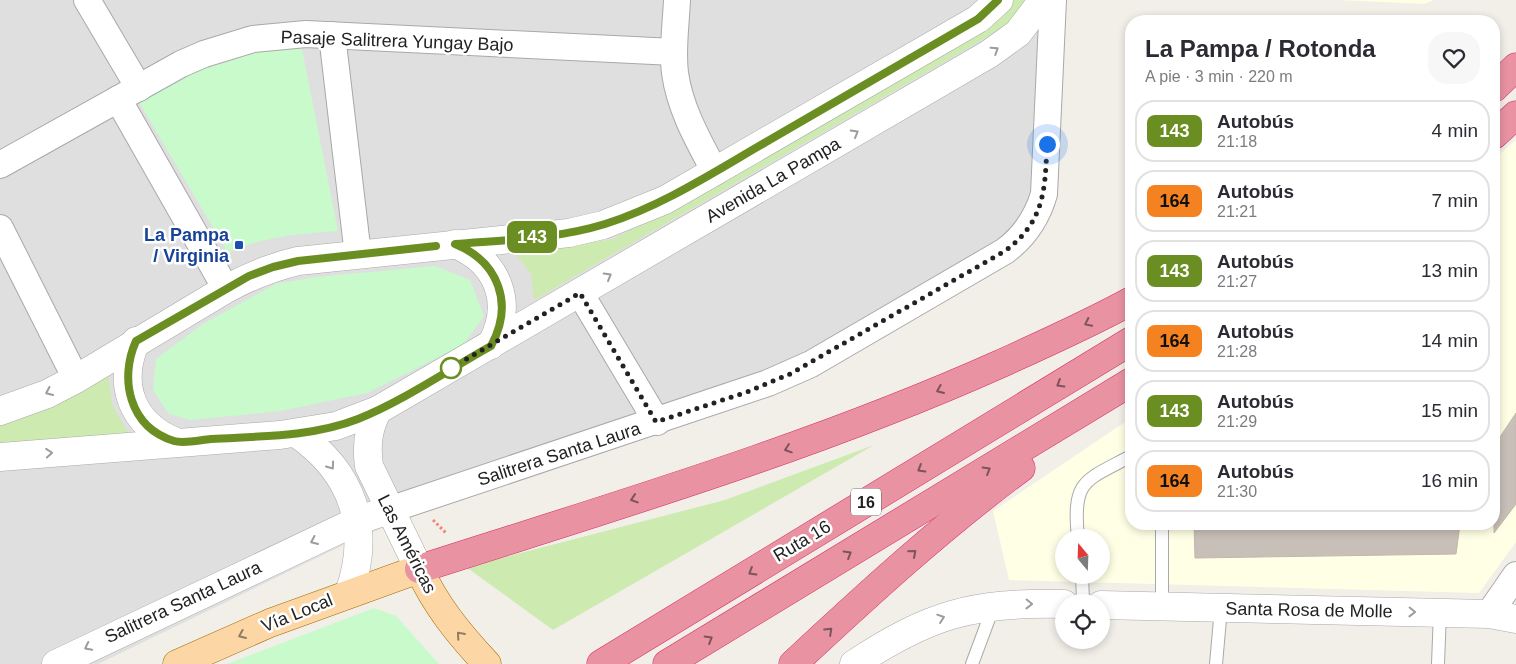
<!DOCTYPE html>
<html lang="es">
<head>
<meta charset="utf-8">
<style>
	:root { --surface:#fff; --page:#f7f7f7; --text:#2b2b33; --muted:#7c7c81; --line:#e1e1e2 }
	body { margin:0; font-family:Helvetica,sans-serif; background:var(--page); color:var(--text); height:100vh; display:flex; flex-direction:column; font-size:19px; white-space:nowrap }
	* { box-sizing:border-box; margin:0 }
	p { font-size:16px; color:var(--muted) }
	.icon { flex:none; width:28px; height:28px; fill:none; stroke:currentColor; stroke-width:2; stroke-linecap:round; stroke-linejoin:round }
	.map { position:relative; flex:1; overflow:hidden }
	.side { position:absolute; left:1125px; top:15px; width:375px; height:515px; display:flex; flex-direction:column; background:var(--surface); border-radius:20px; box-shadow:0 2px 8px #0003 }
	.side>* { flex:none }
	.badge { padding:0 10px; border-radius:8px; font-size:18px; line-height:32px }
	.needle { width:32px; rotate:341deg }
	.tools { position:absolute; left:1055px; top:529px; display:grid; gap:10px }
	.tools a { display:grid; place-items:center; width:55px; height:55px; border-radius:50%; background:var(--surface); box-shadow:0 2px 8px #0003; font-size:25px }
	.you { position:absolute; width:25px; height:25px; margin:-12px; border:4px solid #fff; border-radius:50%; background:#1a73e8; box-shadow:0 0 0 8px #1a73e833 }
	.map>.badge { position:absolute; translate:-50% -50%; box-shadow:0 0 0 2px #fff }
	.round { display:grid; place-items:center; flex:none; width:52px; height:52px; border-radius:20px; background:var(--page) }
	.summary { display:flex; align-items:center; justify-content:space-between; height:85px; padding:0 20px }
	h1 { font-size:24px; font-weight:700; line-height:38px }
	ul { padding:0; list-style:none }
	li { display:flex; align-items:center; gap:15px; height:62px; margin:0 10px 8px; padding:0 10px; border:2px solid var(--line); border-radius:20px }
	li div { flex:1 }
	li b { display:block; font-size:19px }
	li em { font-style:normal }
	li .badge { min-width:55px; font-weight:700; text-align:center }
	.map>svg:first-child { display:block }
	.residential { fill:#e0dfdf }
	.education { fill:#ffffe5; fill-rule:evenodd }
	.grass { fill:#cdebb0 }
	.park { fill:#c8facc }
	.building { fill:#c7bfb8; stroke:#c4b6ab }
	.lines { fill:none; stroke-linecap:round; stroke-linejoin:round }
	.service-casing { stroke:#a9a9a9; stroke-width:14 }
	.minor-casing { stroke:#a9a9a9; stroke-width:28 }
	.tertiary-casing { stroke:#a9a9a9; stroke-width:29 }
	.primary-casing { stroke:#a06b00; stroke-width:29 }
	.motorway-casing { stroke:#dc2a67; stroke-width:29 }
	.path { stroke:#fa8072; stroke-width:3; stroke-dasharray:2.5 2.5; stroke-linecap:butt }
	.service { stroke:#fff; stroke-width:12 }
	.minor { stroke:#fff; stroke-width:26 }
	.tertiary { stroke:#fff; stroke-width:28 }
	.primary { stroke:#fcd6a4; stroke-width:28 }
	.motorway { stroke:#e892a2; stroke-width:28 }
	.oneway { stroke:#9c9c9c }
	.oneway2 { stroke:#7b545c }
	.oneway3 { stroke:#8f7c63 }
	.line-casing { stroke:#fff; stroke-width:11 }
	.line { stroke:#6b8e23; stroke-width:8 }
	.walk { stroke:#222; stroke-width:5; stroke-dasharray:0 9 }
	.transit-dot { fill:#1a4fb4; stroke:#fff; stroke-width:2 }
	.stop-dot { fill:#fff; stroke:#6b8e23; stroke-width:2.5 }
	.labels { text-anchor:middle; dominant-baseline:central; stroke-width:5; stroke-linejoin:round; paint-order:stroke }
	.shield { fill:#fff; stroke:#646464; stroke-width:1 }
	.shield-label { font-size:16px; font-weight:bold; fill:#222 }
	.street-label { font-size:18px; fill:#222; stroke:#fff }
	.transit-label { font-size:18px; font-weight:bold; fill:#164399; stroke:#fff; text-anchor:end }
</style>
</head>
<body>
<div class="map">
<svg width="1516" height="664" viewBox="0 0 1516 664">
	<rect width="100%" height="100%" fill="#f2efe9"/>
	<path class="residential" d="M0,0H1064L1041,223L1003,268L800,382L411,515L329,552L98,664H0Z"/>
	<g class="education">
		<path d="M1339,0H1434L1424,4Z"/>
		<path d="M1516,140V542L1479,593L1009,580L993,511L1131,418V524H1494V159ZM1064,538H1101V575H1064Z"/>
	</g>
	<g class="grass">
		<path d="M1011,0H1026L1013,22L534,300L531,274L515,253L614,239L999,20Z"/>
		<path d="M108,374L112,404L128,433L0,443V424L48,407Z"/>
		<path d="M874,445L553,630L466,567L725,500Z"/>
	</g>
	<g class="park">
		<path d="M301,44L338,231C299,234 263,236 228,253L139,102L226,51Z"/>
		<path d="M435,266L470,280L484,316L463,345L367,393L280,411L191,420L169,414L153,390L156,359L203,324L276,284L316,277Z"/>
		<path d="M374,608L396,616L439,664H227Z"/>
	</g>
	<g class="building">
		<path d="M1516,413V504L1494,533V446Z"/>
		<path d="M1194,524H1460L1456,554L1195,558Z"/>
	</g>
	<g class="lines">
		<defs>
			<g id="service">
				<path d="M1078,538C1072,479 1085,481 1131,456"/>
				<path d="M1082,575L1083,602"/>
				<path d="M1162,606V524"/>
				<path d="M972,664L994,605"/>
				<path d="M1216,664L1221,608"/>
				<path d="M1438,664L1440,612"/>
			</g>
			<g id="minor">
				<path d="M87,0L139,88"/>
				<path d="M677,0C676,24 672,49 675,73C680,109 698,140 715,172"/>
				<path d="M332,35L358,255"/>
				<path d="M118,99L226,289"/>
				<path d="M0,165L181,64L204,54L253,39L306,34L674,52"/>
				<path d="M0,228L76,379"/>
				<path d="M580,293L657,422"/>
				<path d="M389,510L768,383L811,364L1005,251C1025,236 1037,218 1044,194L1053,0"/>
				<path d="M1489,614L1516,575"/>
			</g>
			<g id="tertiary">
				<path d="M455,244C499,262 514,304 491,345"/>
				<path d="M136,341C117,384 131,424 176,442"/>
				<path d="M378,410C368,428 366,445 369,466L419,569"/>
				<path d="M0,411L47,394L76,379L226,289C250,276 272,267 298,261L569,233L603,225L665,200L978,19L999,0"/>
				<path d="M296,433C353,472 372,528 349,593"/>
				<path d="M0,457L280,435L336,426L378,410L989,54L1018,33L1043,0"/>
				<path d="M1101,605L1489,614L1516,619"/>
				<path d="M56,664L359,520L389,510"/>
				<path d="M854,664C930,614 973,602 1064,604"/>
			</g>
			<path id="primary" d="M177,664L270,623L419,569C436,606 459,634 487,664"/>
			<g id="motorway">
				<path d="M1494,88L1516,67"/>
				<path d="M1494,135L1516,115"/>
				<path d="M419,569C615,506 812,448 1000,364C1044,344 1089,324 1131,301"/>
				<path d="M601,664L1131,341"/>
				<path d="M667,664L1131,382"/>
				<path d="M793,664C867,595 940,528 1021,468"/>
			</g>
		</defs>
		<use href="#service" class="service-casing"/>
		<use href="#minor" class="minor-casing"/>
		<use href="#tertiary" class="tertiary-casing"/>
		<use href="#primary" class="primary-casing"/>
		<use href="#motorway" class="motorway-casing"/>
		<path class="path" d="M433,520L446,533"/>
		<use href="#service" class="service"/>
		<use href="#minor" class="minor"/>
		<use href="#tertiary" class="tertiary"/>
		<use href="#primary" class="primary"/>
		<use href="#motorway" class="motorway"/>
	</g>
	<defs><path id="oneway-chevron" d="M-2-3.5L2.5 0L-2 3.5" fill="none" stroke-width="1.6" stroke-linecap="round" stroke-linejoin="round" transform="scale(1.25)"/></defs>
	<g class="oneway">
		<use href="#oneway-chevron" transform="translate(995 50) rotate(-33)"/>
		<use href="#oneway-chevron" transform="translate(855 133) rotate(-30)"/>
		<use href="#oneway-chevron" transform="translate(608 276) rotate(-30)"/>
		<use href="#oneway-chevron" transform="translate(49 392) rotate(155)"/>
		<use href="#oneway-chevron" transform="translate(49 453) rotate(-5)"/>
		<use href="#oneway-chevron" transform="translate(331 466) rotate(54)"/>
		<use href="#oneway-chevron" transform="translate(314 541) rotate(155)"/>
		<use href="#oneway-chevron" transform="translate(1029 604) rotate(1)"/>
		<use href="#oneway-chevron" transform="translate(1412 612) rotate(1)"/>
		<use href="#oneway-chevron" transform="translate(941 618) rotate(-19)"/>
		<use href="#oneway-chevron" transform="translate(88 647) rotate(153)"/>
	</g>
	<g class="oneway2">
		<use href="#oneway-chevron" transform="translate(1088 323) rotate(154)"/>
		<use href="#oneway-chevron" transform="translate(1060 384) rotate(149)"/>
		<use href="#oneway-chevron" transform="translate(940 390) rotate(157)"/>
		<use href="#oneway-chevron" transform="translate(788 449) rotate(161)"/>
		<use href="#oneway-chevron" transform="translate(921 469) rotate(149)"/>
		<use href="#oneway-chevron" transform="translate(987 470) rotate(-31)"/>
		<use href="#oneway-chevron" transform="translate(634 499) rotate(162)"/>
		<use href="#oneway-chevron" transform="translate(913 553) rotate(-41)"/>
		<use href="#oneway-chevron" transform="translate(848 554) rotate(-31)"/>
		<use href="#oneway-chevron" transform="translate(752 572) rotate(149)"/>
		<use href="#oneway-chevron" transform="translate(829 631) rotate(-43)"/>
		<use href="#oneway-chevron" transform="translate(709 639) rotate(-31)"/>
	</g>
	<g class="oneway3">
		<use href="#oneway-chevron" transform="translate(242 635) rotate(157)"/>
		<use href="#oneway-chevron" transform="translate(460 635) rotate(-131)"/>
	</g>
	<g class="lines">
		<defs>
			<path id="line" d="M436,246L298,261L273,267L249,276L136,341C119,379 129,427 174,441C184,444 200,440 211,439C260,436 312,437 358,419C403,401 448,370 491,346C514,304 499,262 455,244C504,240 557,239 605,224C662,206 714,172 766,142C837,101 907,60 978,19L998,0"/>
		</defs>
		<use href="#line" class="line-casing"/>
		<use href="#line" class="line"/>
		<path class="walk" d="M451,368L580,293L656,422L747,392L790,374L1005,251C1045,221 1045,190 1047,144"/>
	</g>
	<rect class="transit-dot" x="234" y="240" width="10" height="10" rx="2.5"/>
	<circle class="stop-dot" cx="451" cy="368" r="10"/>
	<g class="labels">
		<rect class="shield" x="851" y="488.5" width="30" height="27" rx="4"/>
		<g class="shield-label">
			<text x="866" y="502">16</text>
		</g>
		<g class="street-label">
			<text transform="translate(397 41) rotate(2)">Pasaje Salitrera Yungay Bajo</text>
			<text transform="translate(773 180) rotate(-30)">Avenida La Pampa</text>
			<text transform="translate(559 454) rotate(-18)">Salitrera Santa Laura</text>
			<text transform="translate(802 541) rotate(-31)">Ruta 16</text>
			<text transform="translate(407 544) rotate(63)">Las Américas</text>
			<text transform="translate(183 602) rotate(-25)">Salitrera Santa Laura</text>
			<text transform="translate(1309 610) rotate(1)">Santa Rosa de Molle</text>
			<text transform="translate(297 613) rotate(-22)">Vía Local</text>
		</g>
		<g class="transit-label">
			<text x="229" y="235">La Pampa<tspan x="229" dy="21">/ Virginia</tspan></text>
		</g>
	</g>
</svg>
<div class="tools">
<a><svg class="needle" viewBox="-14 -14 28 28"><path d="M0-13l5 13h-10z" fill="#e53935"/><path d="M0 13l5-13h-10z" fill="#7c7c81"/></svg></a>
<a><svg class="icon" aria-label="locate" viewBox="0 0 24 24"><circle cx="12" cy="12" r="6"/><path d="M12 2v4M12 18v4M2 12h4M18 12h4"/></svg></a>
</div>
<div class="you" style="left:1047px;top:144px"></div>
<b class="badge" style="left:532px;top:237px;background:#6b8e23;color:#fff">143</b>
<section class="side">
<div class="summary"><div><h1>La Pampa / Rotonda</h1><p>A pie · 3 min · 220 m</p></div><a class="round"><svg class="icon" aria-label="heart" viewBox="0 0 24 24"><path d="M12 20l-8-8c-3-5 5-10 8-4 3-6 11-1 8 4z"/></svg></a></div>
<ul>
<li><span class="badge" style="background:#6b8e23;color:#fff">143</span><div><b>Autobús</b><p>21:18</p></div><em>4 min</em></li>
<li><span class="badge" style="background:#f58220;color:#111">164</span><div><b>Autobús</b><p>21:21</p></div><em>7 min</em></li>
<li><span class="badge" style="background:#6b8e23;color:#fff">143</span><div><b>Autobús</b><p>21:27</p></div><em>13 min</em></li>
<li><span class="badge" style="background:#f58220;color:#111">164</span><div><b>Autobús</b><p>21:28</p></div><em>14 min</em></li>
<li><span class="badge" style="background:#6b8e23;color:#fff">143</span><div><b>Autobús</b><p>21:29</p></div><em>15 min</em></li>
<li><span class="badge" style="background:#f58220;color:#111">164</span><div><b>Autobús</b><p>21:30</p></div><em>16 min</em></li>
</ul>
</section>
</div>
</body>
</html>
